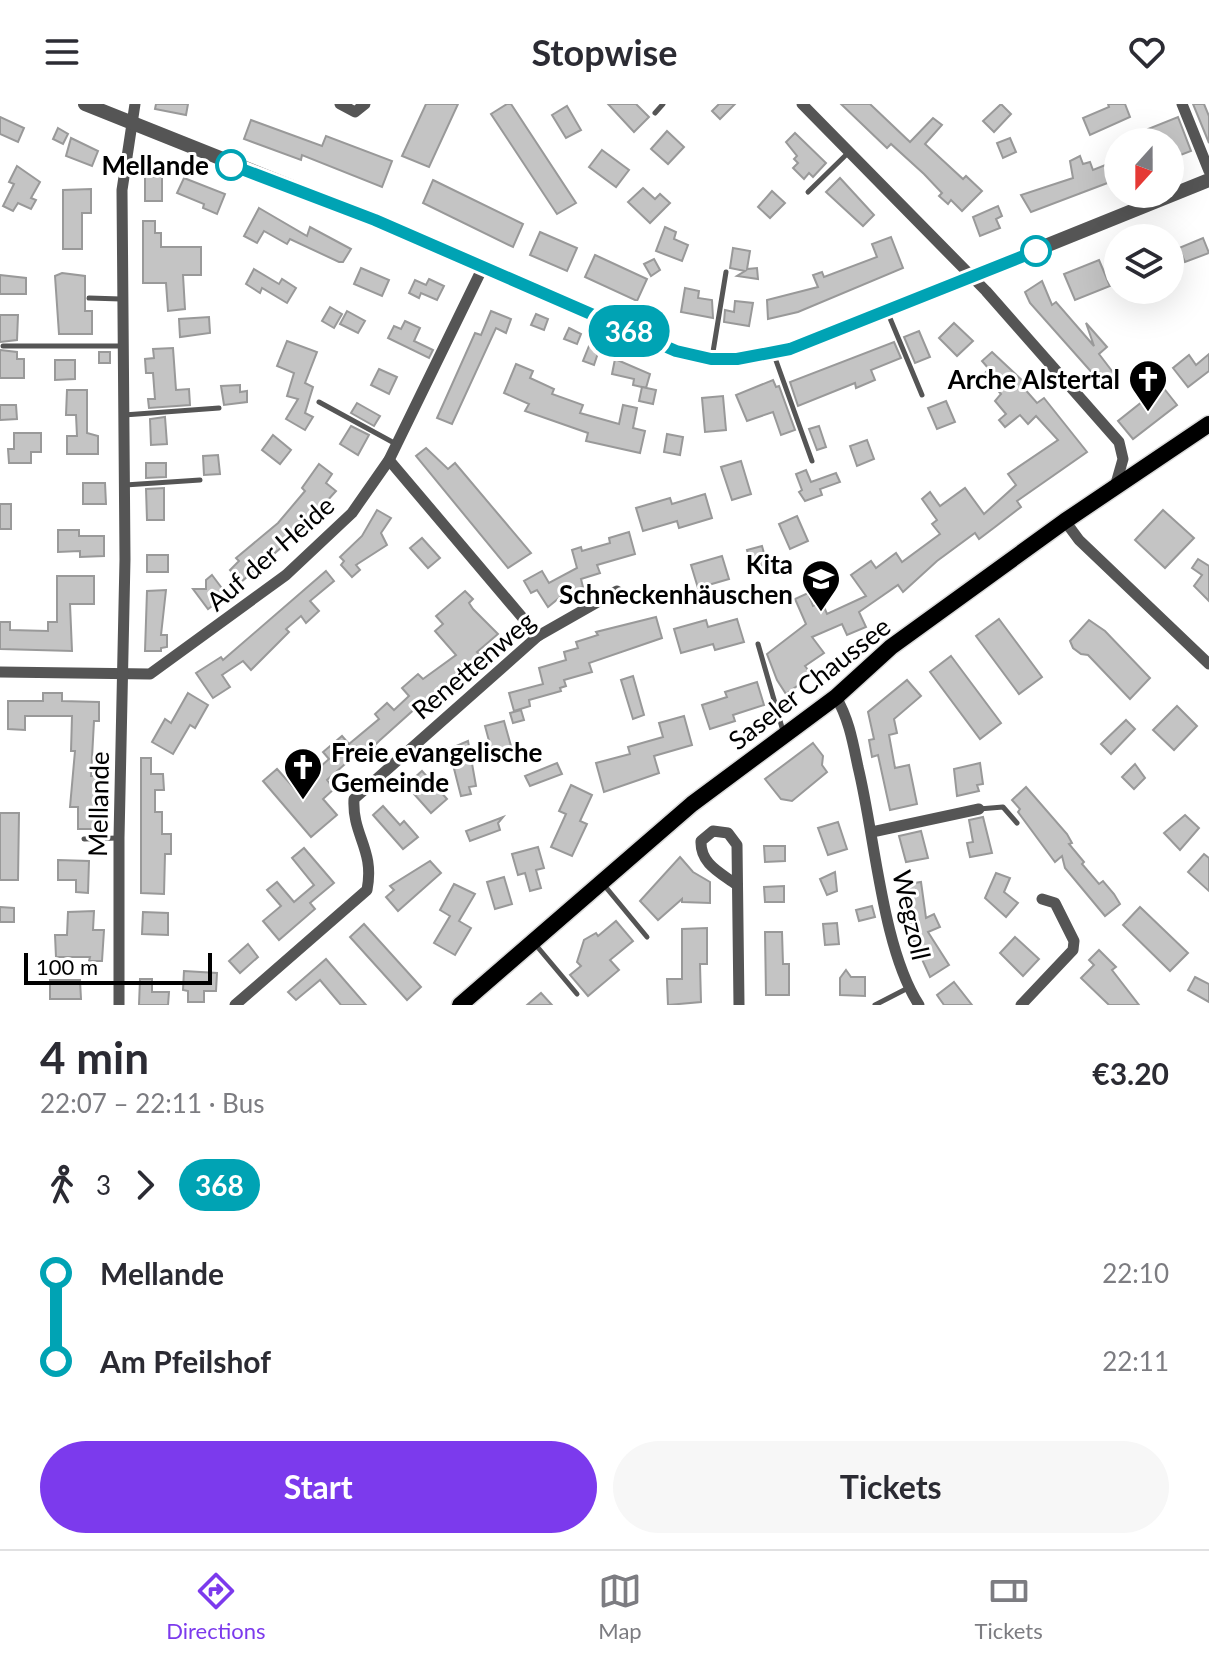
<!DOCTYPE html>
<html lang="en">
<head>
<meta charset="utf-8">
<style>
	:root { --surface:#fff; --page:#f7f7f7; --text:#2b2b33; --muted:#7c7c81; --line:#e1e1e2; --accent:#7c3aed }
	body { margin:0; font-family:Lato,sans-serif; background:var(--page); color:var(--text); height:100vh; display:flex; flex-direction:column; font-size:30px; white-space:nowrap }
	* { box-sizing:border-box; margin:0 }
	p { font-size:26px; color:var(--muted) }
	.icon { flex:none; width:44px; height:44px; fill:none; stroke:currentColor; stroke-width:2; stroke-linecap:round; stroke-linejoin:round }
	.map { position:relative; height:901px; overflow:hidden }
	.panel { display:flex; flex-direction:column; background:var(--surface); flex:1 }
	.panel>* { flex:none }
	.badge { padding:0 16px; border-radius:26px; font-size:28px; line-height:52px }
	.needle { width:52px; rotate:201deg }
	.tools { position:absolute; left:1104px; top:24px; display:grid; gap:16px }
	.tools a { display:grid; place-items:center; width:80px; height:80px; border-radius:50%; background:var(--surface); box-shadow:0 8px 32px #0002; font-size:40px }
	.scale { position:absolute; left:24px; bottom:20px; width:188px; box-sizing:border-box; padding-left:8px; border:4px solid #000; border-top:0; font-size:22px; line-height:28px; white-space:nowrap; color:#000; -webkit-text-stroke:6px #fff; paint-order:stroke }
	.map>.badge { position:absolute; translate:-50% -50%; box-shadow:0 0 0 4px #fff }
	.legs { display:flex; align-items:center; gap:12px; height:88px; padding:0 40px; font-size:26px }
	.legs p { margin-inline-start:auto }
	.head { display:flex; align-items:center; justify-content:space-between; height:136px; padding:0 40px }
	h1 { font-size:44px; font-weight:700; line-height:60px }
	.cta { display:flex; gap:16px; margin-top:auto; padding:16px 40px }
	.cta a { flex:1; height:92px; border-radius:48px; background:var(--accent); color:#fff; font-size:32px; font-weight:700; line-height:92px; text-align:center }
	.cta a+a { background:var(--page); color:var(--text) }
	ul { padding:0 40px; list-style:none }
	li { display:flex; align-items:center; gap:28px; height:88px; font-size:30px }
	li i { display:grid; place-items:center; width:12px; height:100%; margin:0 10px; background:currentColor }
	li i::after { content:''; width:20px; height:20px; margin:-10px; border:6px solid; border-radius:50%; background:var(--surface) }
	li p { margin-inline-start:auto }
	li:first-child i { background:linear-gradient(#0000 50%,currentColor 0) }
	li:last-child i { background:linear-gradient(currentColor 50%,#0000 0) }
	header { display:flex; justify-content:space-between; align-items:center; height:104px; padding:0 40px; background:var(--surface); font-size:36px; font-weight:700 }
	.tab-bar { display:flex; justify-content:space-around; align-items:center; height:112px; border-top:2px solid var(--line); background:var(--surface); font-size:22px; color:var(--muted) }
	.tab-bar a { display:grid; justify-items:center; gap:4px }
	.tab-bar .current { color:var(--accent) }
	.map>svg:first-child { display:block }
	.building { fill:#c4c4c4; stroke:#999; stroke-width:2 }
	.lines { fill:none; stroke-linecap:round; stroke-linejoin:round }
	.primary-casing { stroke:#dbdbdb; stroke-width:19 }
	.service { stroke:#555; stroke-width:5 }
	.minor { stroke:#555; stroke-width:11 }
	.tertiary { stroke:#555; stroke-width:14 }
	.primary { stroke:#000; stroke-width:16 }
	.line-1-casing { stroke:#fff; stroke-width:18 }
	.line-1 { stroke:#00a3b4; stroke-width:12 }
	.stop-1-dot { fill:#fff; stroke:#00a3b4; stroke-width:4 }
	.labels { text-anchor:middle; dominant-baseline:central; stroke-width:6; stroke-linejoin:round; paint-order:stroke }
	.stop-label { font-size:26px; font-weight:bold; fill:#000; stroke:#fff; text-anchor:end }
	.poi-label { font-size:26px; font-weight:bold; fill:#000; stroke:#fff; text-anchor:end }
	.street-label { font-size:26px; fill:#000; stroke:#fff }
</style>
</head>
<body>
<header><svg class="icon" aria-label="menu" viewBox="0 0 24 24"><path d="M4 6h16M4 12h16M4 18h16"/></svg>Stopwise<svg class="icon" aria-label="heart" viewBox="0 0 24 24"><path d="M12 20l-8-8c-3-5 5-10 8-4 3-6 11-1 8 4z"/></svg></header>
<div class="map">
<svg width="1209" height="901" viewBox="0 0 1209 901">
	<rect width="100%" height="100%" fill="#fff"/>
	<g class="building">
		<path d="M156,0H188L186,11L155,5Z"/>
		<path d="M426,0H458L429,63L402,52Z"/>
		<path d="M507,0H511L576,99L557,110L491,10Z"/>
		<path d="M608,0H636L649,13L634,28Z"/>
		<path d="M719,0H735L720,15L712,7Z"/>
		<path d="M841,0H870L910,38L933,14L942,21L925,40L963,75L966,72L982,87L962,107L951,96L948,100L939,92L942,89L924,70L891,40L887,44Z"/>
		<path d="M1001,0L1011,10L994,28L983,17Z"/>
		<path d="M1108,0H1125L1130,13L1090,31L1083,14L1109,3Z"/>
		<path d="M1193,0H1204L1209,12V39Z"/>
		<path d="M567,2L581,26L566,34L552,11Z"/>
		<path d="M0,13L24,24L18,38L0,30Z"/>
		<path d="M1178,13L1191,47L1170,55V38H1153L1148,25Z"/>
		<path d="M251,16L322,42L326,32L392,57L382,83L302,51L301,56L244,35Z"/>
		<path d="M58,24L68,30L63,40L53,35Z"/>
		<path d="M667,27L684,43L668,60L651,45Z"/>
		<path d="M795,29L826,59L813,73L809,69L804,75L793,64L798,59L794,55L797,52L786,38Z"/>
		<path d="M71,34L98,47L92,62L66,52Z"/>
		<path d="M1010,34L1016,48L1003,54L997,39Z"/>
		<path d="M602,46L629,66L616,83L589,63Z"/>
		<path d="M1080,52L1083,60L1090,58L1093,66L1118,56V75L1031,108L1021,91L1073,74L1070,57Z"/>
		<path d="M17,62L40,78L31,94L36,96L31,105L18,99L13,107L3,102L14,80L9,78Z"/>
		<rect x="145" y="73" width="17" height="24"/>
		<path d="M184,74L225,90L217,110L203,104L204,100L177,89Z"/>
		<path d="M840,74L874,111L863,122L826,88Z"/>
		<path d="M433,76L523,120L513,143L423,99Z"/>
		<path d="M643,84L655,95L660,90L670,99L650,119L628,98Z"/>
		<path d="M91,85V109H82V145H63V86Z"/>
		<path d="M772,87L785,99L770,114L758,103Z"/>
		<path d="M998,102L1002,112L996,115L1000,124L980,132L973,113Z"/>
		<path d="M259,104L307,132L310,123L351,145L343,158H339L290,135L287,140L264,127L257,139L244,132Z"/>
		<path d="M143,117H155V129H161V143H201V171H183L185,205L168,207L166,179H143Z"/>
		<path d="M665,123L676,128L674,135L688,141L682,157L656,147Z"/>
		<path d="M540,128L577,144L567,167L530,151Z"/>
		<path d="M891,133L903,164L798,208L768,215L767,196L818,183L813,171L822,168L824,173L877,153L872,140Z"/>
		<path d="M1203,134L1209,149L1185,158L1179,144Z"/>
		<path d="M733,144L750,147L747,165L757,164L758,175L737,172L745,167L730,164Z"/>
		<path d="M595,151L647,175L637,197L585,173Z"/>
		<path d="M654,155L660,166L651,172L644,160Z"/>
		<path d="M1099,156L1110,182L1075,196L1064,170Z"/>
		<path d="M361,164L389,176L382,192L354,180Z"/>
		<path d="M254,165L279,180L282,175L296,184L287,199L262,184L260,189L246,180Z"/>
		<path d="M62,169L85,172V207H92V230H59L55,172Z"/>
		<path d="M0,171L26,174V190H0Z"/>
		<path d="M429,175L444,182L437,196L421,189L419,194L409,189L415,176L426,181Z"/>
		<path d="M1042,177L1052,201L1056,198L1094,242L1086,219L1107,243L1099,250L1115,271L1103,281L1030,199L1025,188Z"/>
		<path d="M685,184L699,187L698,194L712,196L713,214L681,208Z"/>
		<path d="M735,197L753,199L749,222L724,218L725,206L734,208Z"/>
		<path d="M330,203L342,210L334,224L322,217Z"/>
		<path d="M347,207L365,217L358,229L340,220Z"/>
		<path d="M491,207L511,215L506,229L496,224L452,320L437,314L475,229L481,231Z"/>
		<path d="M536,210L548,215L544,226L531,221Z"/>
		<path d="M0,211H18L17,236L0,238Z"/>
		<path d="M209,213L210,229L180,233L179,215Z"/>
		<path d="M405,217L420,224L414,237L433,246L429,254L388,234L394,222L401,225Z"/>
		<path d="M954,219L973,237L957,252L939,234Z"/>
		<path d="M569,224L581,230L577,240L564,235Z"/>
		<path d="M919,227L930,253L915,259L904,233Z"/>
		<path d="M287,237L317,248L305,279L313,283L305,309L313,313L305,326L286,315L298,295L287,292L294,269L277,262Z"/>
		<path d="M894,238L901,254L871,266L875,276L856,284L855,279L798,302L790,278Z"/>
		<path d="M589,242L599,246L594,261L583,257Z"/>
		<path d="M173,244L176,286L189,285L190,301L149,304L148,295H155L153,269H146L145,255L154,254L153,245Z"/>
		<path d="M0,246L17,248V255H24V274H0Z"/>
		<rect x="99" y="248" width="11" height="11"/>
		<path d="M992,248L1025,279L1022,282L1037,299L1044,294L1087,348L1017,397L1021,403L995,423L979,435L975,429L937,457L903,488L898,481L859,508L866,523L847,531L842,520L812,533L824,549L805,562L812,571L786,590L777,576L767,550L806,520L795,495L808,489L813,502L822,498L827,510L866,492L851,471L871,457L876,464L896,449L902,458L940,430L932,420L937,416L922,395L930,388L940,402L965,384L984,410L1016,381L1008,370L1058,336L1036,312L1028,320L1020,311L1005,323L999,316L1006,310L995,297L1001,290L984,270L989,265L982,257Z"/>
		<path d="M1209,250V267L1188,283L1173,264L1189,251L1196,261Z"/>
		<path d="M615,255L650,270L646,284L633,281L634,275L612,270Z"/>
		<path d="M55,256H75V275L55,276Z"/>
		<path d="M516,260L533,267L530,274L554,285L552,290L583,301L580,309L619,320L623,301L637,304L633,324L645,327L640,349L586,337L588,329L525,307L529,300L504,289Z"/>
		<path d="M379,265L397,273L389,290L371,281Z"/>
		<path d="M773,276L776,283L779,282L795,326L781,331L773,308L747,317L736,291Z"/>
		<path d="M240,281V288L247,287V298L224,301L221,282Z"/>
		<path d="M1162,282L1177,301L1133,335L1118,317Z"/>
		<path d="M642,283L656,286L653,300L639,297Z"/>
		<path d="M67,286H87V329L98,332V350H67V332H77L76,311H66Z"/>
		<path d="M723,292L726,326L705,328L702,294Z"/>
		<path d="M946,297L955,318L937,325L928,304Z"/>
		<path d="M357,299L380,312L374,322L351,309Z"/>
		<path d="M0,301H16L17,315L0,316Z"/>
		<path d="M165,313L167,340L151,341L150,315Z"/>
		<path d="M351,322L369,331L358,351L340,340Z"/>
		<path d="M819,322L826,343L817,346L809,325Z"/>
		<path d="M14,329H41V348H31V359H9L8,345H14Z"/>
		<path d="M667,330L683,333L680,351L664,348Z"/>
		<path d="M273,331L291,346L280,360L262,346Z"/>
		<path d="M867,336L874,355L857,362L850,342Z"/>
		<path d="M426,344L448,365L455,359L531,449L508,464L416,352Z"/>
		<path d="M218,351L220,370L204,371L203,352Z"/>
		<path d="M741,357L751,390L732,396L721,363Z"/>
		<path d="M146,359H166V373L146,374Z"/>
		<path d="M319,360L332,370L326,379L336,387L296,431L241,478L230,466L239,457L236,454L278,419L305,387L302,384Z"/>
		<path d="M806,366L811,378L836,369L840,378L820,385L822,391L805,397L799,388L802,386L796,370Z"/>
		<path d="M83,379H105L106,400H83Z"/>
		<path d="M164,384V416H147L146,385Z"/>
		<path d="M705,390L712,414L679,424L677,417L643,427L636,404L670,394L672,400Z"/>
		<rect x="0" y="400" width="11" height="25"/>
		<path d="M377,406L391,414L381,429L387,441L356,461L360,466L352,473L341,461L344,457L340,453L362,432Z"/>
		<path d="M1163,406L1194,434L1165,464L1135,436Z"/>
		<path d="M797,412L808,437L790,445L779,420Z"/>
		<path d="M58,426H79V432H104V452L80,453V447L58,448Z"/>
		<path d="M629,428L635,450L597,461L600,469L581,475L583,483L564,490L548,503L537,486L531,489L524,477L542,467L549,479L577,464L572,446L581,443L582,447L610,439L609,434Z"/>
		<path d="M422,434L440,454L428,464L410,444Z"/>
		<path d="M762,442L767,460L752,465L747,446Z"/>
		<rect x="147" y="451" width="21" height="17"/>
		<path d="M722,452L729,475L698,484L691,461Z"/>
		<path d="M1198,455L1209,462V497L1194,482L1202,471L1192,464Z"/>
		<path d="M326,467L334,477L310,497L319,507L306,519L301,512L286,525L289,528L251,566L243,557L222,571L230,583L213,594L196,569L221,553L223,556Z"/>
		<path d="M212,471L227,491L208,505L193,485H206V476Z"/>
		<path d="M57,472H94V500H70L72,547L0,545V518H10V526L48,527V518H57Z"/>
		<path d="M166,486L161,531H167V543L161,544V547H145L147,487Z"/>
		<path d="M465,487L473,495L469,499L473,505L498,530L477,548L480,551L435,589L438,592L422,606L418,602L379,637L374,642L379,647L370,654L362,645L327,676L334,685L323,695L337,711L311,733L263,677L277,665L295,685L329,655L323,648L342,632L349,640L379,615L375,610L387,599L394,606L409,592L402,584L418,570L423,575L456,551L435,527L443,520L436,512Z"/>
		<path d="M656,513L662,534L589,559L592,568L564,576L566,582L560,584L561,587L529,596L530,602L514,607L509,589L543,580L539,564L566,556L564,548L578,544L576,538L598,531L596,528Z"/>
		<path d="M737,515L744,538L715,546L713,540L681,549L674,525L706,516L708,523Z"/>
		<path d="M999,515L1042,573L1019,590L976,532Z"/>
		<path d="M1089,516L1105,527L1150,574L1130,595L1088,551L1081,550L1073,544L1070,537Z"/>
		<path d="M951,552L1001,619L980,635L930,568Z"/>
		<path d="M633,572L644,611L633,615L621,576Z"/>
		<path d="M907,576L921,592L894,615L897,629L889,631L895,664L909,661L917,700L890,706L878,651L872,653L869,636L874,635L868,608Z"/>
		<path d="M757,578L764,601L733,611L735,617L710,625L702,601L727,593L725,588Z"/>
		<path d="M43,589H62V597L99,598V617H94L91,672H96V709L108,712V725H78V703H70L75,647H71L72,612H25V626L8,625V597H43Z"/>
		<path d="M188,589L208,601L195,624L190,621L173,650L152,638L165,615L171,619Z"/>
		<path d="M1177,602L1197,622L1174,646L1153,626Z"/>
		<path d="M521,606L524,616L513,619L510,609Z"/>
		<path d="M684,612L692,641L654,652L659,669L604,688L596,659L630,650L628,643L663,633L659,619Z"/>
		<path d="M1126,616L1135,625L1111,650L1101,640Z"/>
		<path d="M504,617L511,642L492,648L485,622Z"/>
		<path d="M468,637L476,682L469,683L471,690L461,692L449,645Z"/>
		<path d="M813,639L823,652L822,661L827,668L792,697L781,695L765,675Z"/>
		<path d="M141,654H151V670H163L164,686H155V708H162V730H171V750H165L164,790L141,789Z"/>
		<path d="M557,659L562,670L530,682L525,672Z"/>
		<path d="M980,659L983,680L977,681L979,687L957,692L954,665Z"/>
		<path d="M1135,660L1145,674L1134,685L1122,673Z"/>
		<path d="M422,667L447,695L431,709L406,681Z"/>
		<path d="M571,681L592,691L580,717L587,720L572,752L551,743L566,710L559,707Z"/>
		<path d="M1026,683L1067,730L1072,739L1069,740L1084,758L1082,760L1099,780L1103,777L1114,790L1120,800L1105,812L1065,764L1062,752L1055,758L1018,708L1020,705L1012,696Z"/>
		<path d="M383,702L400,721L404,717L418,733L403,745L373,711Z"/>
		<path d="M0,709H19L18,776H0Z"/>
		<path d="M1185,711L1199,724L1180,746L1164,729Z"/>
		<path d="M503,713L498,719L500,726L470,737L466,727Z"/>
		<path d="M983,713L992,749L970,753L967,739L973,738L969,716Z"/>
		<path d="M838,718L847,745L828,751L818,724Z"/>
		<path d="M921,727L928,754L906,758L899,732Z"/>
		<path d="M764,742H785V757L765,758Z"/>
		<path d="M538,743L544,764L536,766L541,784L530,787L525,769L518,771L512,750Z"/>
		<path d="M304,744L334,779L310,799L315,805L279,836L263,817L281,802L267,786L277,778L294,798L314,781L292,754Z"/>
		<path d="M1204,750L1209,754V787L1188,768Z"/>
		<path d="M680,753L693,768L710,778V799L682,798V795L658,816L640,797Z"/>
		<path d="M58,756L89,757L88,789L76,788V776H58Z"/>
		<path d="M430,757L441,769L398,807L386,793L394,786L390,782Z"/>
		<path d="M835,768L837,787L827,791L820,775Z"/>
		<path d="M996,769L1010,774L1004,788L1018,799L1006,813L985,794Z"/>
		<path d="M504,773L512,800L495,805L487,778Z"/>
		<path d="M921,778L926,814L934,810L940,823L928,828L949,861L930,873L907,822L901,781Z"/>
		<path d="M454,780L475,790L459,817L471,824L455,851L434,839L450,812L440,806Z"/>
		<path d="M784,782V798H765L764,783Z"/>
		<path d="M872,802L875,813L859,817L856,806Z"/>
		<path d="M0,803L14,804V818H0Z"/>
		<path d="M1140,803L1188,849L1170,867L1123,821Z"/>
		<path d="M94,807L93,826H104L102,857H89L90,853H56L55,831H67L68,808Z"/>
		<path d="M143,808L168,809V831L142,830Z"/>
		<path d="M616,817L633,837L610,856L619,866L588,892L570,871L581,862L577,858L584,836L596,829L598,832Z"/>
		<path d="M837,819L839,840L825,841L823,820Z"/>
		<path d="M364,820L421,883L407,896L350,833Z"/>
		<path d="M707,824V860H700L701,898L668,901L667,875H682V825Z"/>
		<path d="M765,828H782L783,860H789V891H766Z"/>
		<path d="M1015,833L1039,855L1023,872L1000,849Z"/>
		<path d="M248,840L258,853L240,869L229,857Z"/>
		<path d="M1099,846L1116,863L1112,866L1139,901H1109L1081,874L1094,861L1089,856Z"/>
		<path d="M326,855L366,901H341L320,876L296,896L288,888Z"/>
		<path d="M846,866L851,873H865V892L840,891V874Z"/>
		<path d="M184,867L217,869L216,887H204V898H188V887L183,886Z"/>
		<path d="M1195,873L1209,880V898L1188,886Z"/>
		<path d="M140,875H152V888H169L168,901H139Z"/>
		<path d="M50,876H80L81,895H50Z"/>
		<path d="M954,878L972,901H944L937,891Z"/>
		<path d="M541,889L552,901H527Z"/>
	</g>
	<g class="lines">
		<defs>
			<path id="primary" d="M460,901L692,700L836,593L891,543L1065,417L1209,320"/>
		</defs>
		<use href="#primary" class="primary-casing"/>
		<g class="service">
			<path d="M655,9L663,0"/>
			<path d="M808,88L850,47"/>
			<path d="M89,194L121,195"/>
			<path d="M887,207L922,291"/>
			<path d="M3,242H122"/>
			<path d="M774,251L812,357"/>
			<path d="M712,254L726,168"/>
			<path d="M319,298L396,340"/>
			<path d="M124,311L219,304"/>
			<path d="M125,381L200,376"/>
			<path d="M758,540L783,627"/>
			<path d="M979,705L1003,703L1017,719"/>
			<path d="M84,735L118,734"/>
			<path d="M604,781L647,833"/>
			<path d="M535,840L577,890"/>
			<path d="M875,901L908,884"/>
		</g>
		<g class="minor">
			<path d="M340,0L355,8L365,0"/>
			<path d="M802,0L986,187L1119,338L1123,355L1115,383"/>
			<path d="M1182,0L1209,67"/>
			<path d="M389,356L538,532"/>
			<path d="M1065,417L1079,436L1209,560"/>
			<path d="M0,568L150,570L286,471L352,409L389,356L483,163"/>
			<path d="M836,593C849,615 853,639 858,663C875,732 882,844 919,901"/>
			<path d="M872,728L979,705"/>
			<path d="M737,781C721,769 700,760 701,737L713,727L728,729L737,741L739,901"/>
			<path d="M119,901V734L125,455L122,86L135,0"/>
			<path d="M235,901L367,786C375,745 352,732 354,695L538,532L617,487"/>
			<path d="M1021,901L1073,846L1074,837L1055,799L1042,795"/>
		</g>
		<path class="tertiary" d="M85,0L375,116L676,247L711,255H737L790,245L1209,76"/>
		<use href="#primary" class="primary"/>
	</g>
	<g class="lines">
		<defs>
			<path id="line-1" d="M231,61L375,116L676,247L711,255H737L790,245L1036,147"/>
		</defs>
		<use href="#line-1" class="line-1-casing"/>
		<use href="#line-1" class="line-1"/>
	</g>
	<defs>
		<symbol id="church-pin" viewBox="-11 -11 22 30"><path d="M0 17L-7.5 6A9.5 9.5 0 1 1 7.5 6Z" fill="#000" stroke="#fff"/><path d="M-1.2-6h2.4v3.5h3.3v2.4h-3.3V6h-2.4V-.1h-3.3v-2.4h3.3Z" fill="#fff"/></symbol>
		<symbol id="school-pin" viewBox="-11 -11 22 30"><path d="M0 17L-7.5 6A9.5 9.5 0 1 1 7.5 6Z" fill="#000" stroke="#fff"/><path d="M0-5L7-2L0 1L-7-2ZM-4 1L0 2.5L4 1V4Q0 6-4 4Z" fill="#fff"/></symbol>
	</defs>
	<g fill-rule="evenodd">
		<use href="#church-pin" x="1126" y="253" width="44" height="60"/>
		<use href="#school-pin" x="799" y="453" width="44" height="60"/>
		<use href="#church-pin" x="281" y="641" width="44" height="60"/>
	</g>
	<g class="stop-1-dot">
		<circle cx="231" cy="61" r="14"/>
		<circle cx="1036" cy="147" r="14"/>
	</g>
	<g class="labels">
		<g class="stop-label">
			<text x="209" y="61">Mellande</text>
		</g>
		<g class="poi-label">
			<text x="1120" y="275">Arche Alstertal</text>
			<text x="793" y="460">Kita<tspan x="793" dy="30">Schneckenhäuschen</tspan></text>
			<text x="331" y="648" text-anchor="start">Freie evangelische<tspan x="331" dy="30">Gemeinde</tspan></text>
		</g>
		<g class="street-label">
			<text transform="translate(270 449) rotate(-41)">Auf der Heide</text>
			<text transform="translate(473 561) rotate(-40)">Renettenweg</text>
			<text transform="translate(809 579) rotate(-38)">Saseler Chaussee</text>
			<text transform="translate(98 700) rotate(-89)">Mellande</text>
			<text transform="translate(912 811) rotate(77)">Wegzoll</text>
		</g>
	</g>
</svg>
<div class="tools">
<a><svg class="needle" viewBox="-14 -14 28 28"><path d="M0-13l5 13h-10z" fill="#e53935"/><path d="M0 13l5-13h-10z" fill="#7c7c81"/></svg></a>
<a><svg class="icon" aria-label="layers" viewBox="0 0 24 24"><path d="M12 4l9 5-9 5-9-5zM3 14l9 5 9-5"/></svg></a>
</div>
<div class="scale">100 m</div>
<b class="badge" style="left:629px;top:227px;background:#00a3b4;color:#fff">368</b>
</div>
<section class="panel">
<div class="head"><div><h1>4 min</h1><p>22:07 – 22:11 · Bus</p></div><b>€3.20</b></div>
<div class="legs"><svg class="icon" aria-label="walk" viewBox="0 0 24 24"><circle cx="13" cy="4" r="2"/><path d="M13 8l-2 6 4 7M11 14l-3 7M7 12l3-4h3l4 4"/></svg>3<svg class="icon" aria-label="forward" viewBox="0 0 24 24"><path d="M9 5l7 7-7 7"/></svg><b class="badge" style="background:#00a3b4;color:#fff">368</b></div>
<ul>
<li><i style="color:#00a3b4"></i><b>Mellande</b><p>22:10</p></li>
<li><i style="color:#00a3b4"></i><b>Am Pfeilshof</b><p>22:11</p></li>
</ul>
<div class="cta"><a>Start</a><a>Tickets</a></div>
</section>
<nav class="tab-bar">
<a class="current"><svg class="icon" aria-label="directions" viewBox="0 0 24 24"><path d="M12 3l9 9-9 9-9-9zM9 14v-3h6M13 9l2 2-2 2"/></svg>Directions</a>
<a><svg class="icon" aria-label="map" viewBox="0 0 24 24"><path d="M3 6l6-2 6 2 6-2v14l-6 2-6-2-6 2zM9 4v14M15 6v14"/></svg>Map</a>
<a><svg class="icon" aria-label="tickets" viewBox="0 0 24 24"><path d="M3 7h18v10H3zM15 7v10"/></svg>Tickets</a>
</nav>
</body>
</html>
